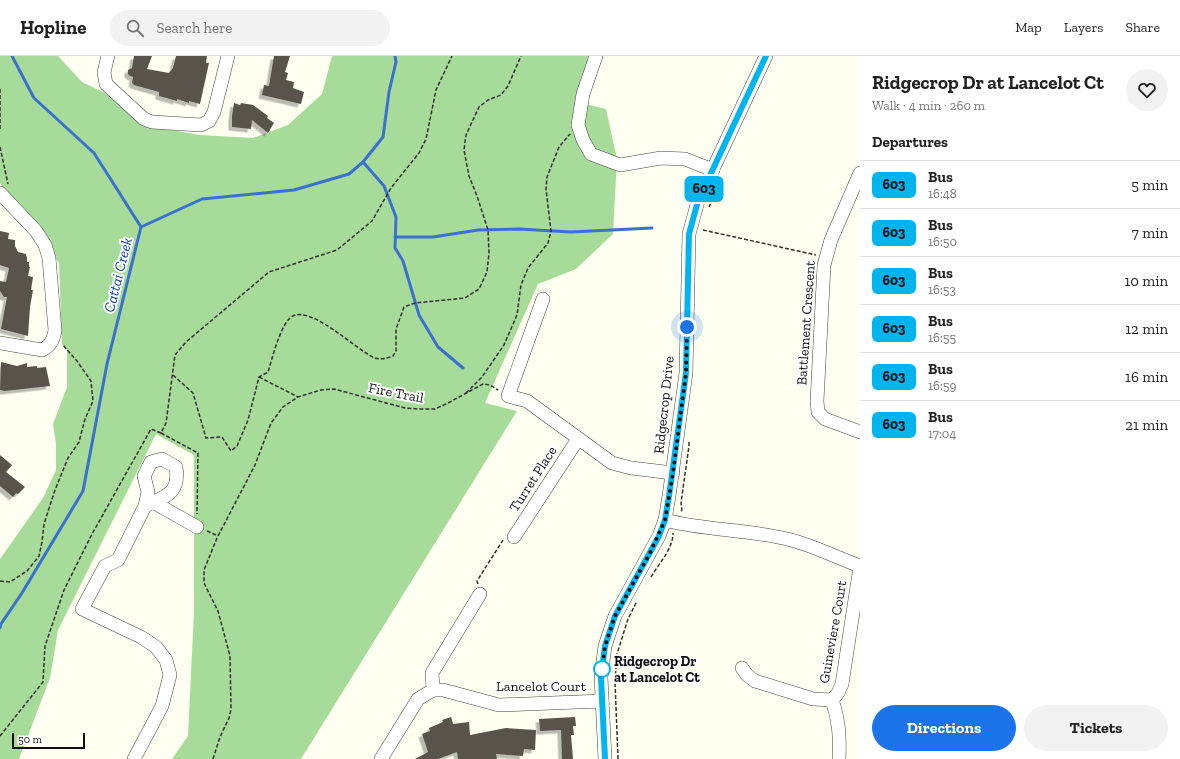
<!DOCTYPE html>
<html lang="en">
<head>
<meta charset="utf-8">
<style>
	:root { --surface:#fff; --page:#f2f2f2; --text:#222; --muted:#767676; --line:#e0e0e0; --accent:#1a73e8 }
	body { margin:0; font-family:"Zilla Slab",serif; background:var(--page); color:var(--text); height:100vh; display:flex; flex-direction:column; font-size:15px; white-space:nowrap }
	* { box-sizing:border-box; margin:0 }
	p { font-size:13px; color:var(--muted) }
	.icon { flex:none; width:22px; height:22px; fill:none; stroke:currentColor; stroke-width:2; stroke-linecap:round; stroke-linejoin:round }
	.map { position:relative; flex:1; overflow:hidden }
	.panel { display:flex; flex-direction:column; background:var(--surface); width:320px }
	.panel>* { flex:none }
	.badge { padding:0 8px; border-radius:6px; font-size:14px; line-height:26px }
	.scale { position:absolute; left:12px; bottom:10px; width:73px; box-sizing:border-box; padding-left:4px; border:2px solid #0f0f0f; border-top:0; font-size:11px; line-height:14px; white-space:nowrap; color:#0f0f0f; -webkit-text-stroke:3px #fff; paint-order:stroke }
	.you { position:absolute; width:20px; height:20px; margin:-10px; border:3px solid #fff; border-radius:50%; background:#1a73e8; box-shadow:0 0 0 6px #1a73e833 }
	.map>.badge { position:absolute; translate:-50% -50%; box-shadow:0 0 0 2px #fff }
	h2 { padding:0 12px; font-size:15px; line-height:36px }
	.round { display:grid; place-items:center; flex:none; width:42px; height:42px; border-radius:21px; background:var(--page) }
	.summary { display:flex; align-items:center; justify-content:space-between; height:68px; padding:0 12px }
	h1 { font-size:19px; font-weight:700; line-height:30px }
	.cta { display:flex; gap:8px; margin-top:auto; padding:8px 12px }
	.cta a { flex:1; height:46px; border-radius:24px; background:var(--accent); color:#fff; font-size:16px; font-weight:700; line-height:46px; text-align:center }
	.cta a+a { background:var(--page); color:var(--text) }
	ul { padding:0; list-style:none }
	li { display:flex; align-items:center; gap:12px; height:48px; padding:0 12px; border-top:1px solid var(--line) }
	li div { flex:1 }
	li b { display:block; font-size:15px }
	li em { font-style:normal }
	li .badge { min-width:44px; font-weight:700; text-align:center }
	header { display:flex; align-items:center; gap:24px; box-sizing:border-box; height:56px; padding:0 20px; background:var(--surface); border-bottom:1px solid var(--line) }
	header strong { font-size:19px }
	nav { display:flex; gap:22px; margin-inline-start:auto; font-size:14px }
	.search { width:280px; height:36px; background:var(--page); display:flex; align-items:center; gap:10px; box-sizing:border-box; padding:0 14px; border-radius:22px; color:var(--muted); font-size:15px }
	main { display:flex; flex:1; min-height:0 }
	.map>svg:first-child { display:block }
	.forest { fill:#a6db99 }
	.lines { fill:none; stroke-linecap:round; stroke-linejoin:round }
	.stream { stroke:#3c70ce; stroke-width:3 }
	.building { fill:#58534b; filter:url(#shadow) }
	.minor-casing { stroke:#424242; stroke-width:14 }
	.path { stroke:#313131; stroke-width:1.5; stroke-dasharray:4 2; stroke-linecap:butt }
	.minor { stroke:#fff; stroke-width:13 }
	.line-casing { stroke:#fff; stroke-width:9 }
	.line { stroke:#00b5ef; stroke-width:6 }
	.walk { stroke:#0f0f0f; stroke-width:4; stroke-dasharray:0 7.2 }
	.stop-dot { fill:#fff; stroke:#00b5ef; stroke-width:2 }
	.labels { text-anchor:middle; dominant-baseline:central; stroke-width:4; stroke-linejoin:round; paint-order:stroke }
	.street-label { font-size:14px; fill:#0f0f0f; stroke:#fff }
	.stop-label { font-size:14px; font-weight:bold; fill:#0f0f0f; stroke:#fff; text-anchor:start }
	.water-label { font-size:15px; font-style:italic; fill:#1743a2; stroke:#fff }
</style>
</head>
<body>
<header>
<strong>Hopline</strong>
<div class="search"><svg class="icon" aria-label="search" viewBox="0 0 24 24"><circle cx="10" cy="10" r="6"/><path d="M15 15l6 6"/></svg>Search here</div>
<nav><a>Map</a><a>Layers</a><a>Share</a></nav>
</header>
<main>
<div class="map">
<svg width="860" height="703" viewBox="0 0 860 703">
	<defs>
		<filter id="shadow"><feDropShadow dx="-3.5" dy="3.5" stdDeviation="0" flood-color="#0004"/></filter>
	</defs>
	<rect width="100%" height="100%" fill="#fefff1"/>
	<path class="forest" d="M0,0H58L82,26L105,37L142,69L200,79L253,82L288,69L322,38L332,0H594L581,47L606,53L617,103L613,178L576,213L538,228L485,347L517,355L301,703H172L188,680L194,555V399L156,378L58,574L50,622L19,703H0V503L43,442L56,414V388L53,368L67,331V293L62,288L59,207L0,127Z"/>
	<g class="lines">
		<g class="stream">
			<path d="M12,0L34,42L94,97L141,171"/>
			<path d="M363,106L384,130L396,161L395,192L403,205L419,259L438,291L463,312"/>
			<path d="M395,181H433L478,174L519,173L571,176L652,172"/>
			<path d="M0,572L1,568L22,537L83,435L107,308L141,171L202,143L294,134L349,118L363,106L383,81L389,36L396,6L395,0"/>
		</g>
	</g>
	<g class="building">
		<path d="M134,0H152L147,13L169,17L173,12L176,0H207L206,7H209L200,48L189,45V47L177,43V45L159,40V36L134,29L132,27L133,21L130,20L128,18V14L132,12Z"/>
		<path d="M274,0H290L285,16L288,17L286,24L294,26L293,32L304,36L301,48L262,39L264,29L269,30Z"/>
		<path d="M234,47L240,49L241,47L253,49L268,60L267,62L274,67L268,77L252,64L251,73L232,71V60Z"/>
		<path d="M0,175L9,177L8,183L15,184V190L18,196L26,198V200L27,201V206H29V211H30L28,220L33,221L31,234H33L30,251L28,280L1,273L7,241H4L0,235V225L6,226L9,212L0,209Z"/>
		<path d="M1,306L17,310L27,307V311L37,310V312L46,311L50,330L5,335L0,334Z"/>
		<path d="M0,399L12,409L6,416L25,431L18,438L16,437L13,441L0,430Z"/>
		<path d="M451,661L453,668L469,666L470,679L506,672L536,674L535,694L524,693L523,700L496,698L497,703H458L457,696L438,703H415L428,696L422,678L430,675L429,672L443,666L442,664Z"/>
		<path d="M575,661L576,670H573L574,679H571L573,703H562L561,674L540,675L539,663Z"/>
	</g>
	<g class="lines">
		<defs>
			<g id="minor">
				<path d="M108,0L104,16L106,28L144,63L152,66L201,69L209,65L214,56L228,0"/>
				<path d="M596,0L583,38L578,69L583,84L591,98L620,109L661,102L685,103L713,114"/>
				<path d="M860,117L831,184L824,209L817,345L818,356L825,363L860,376"/>
				<path d="M0,137L36,175L45,189L49,202L55,274C54,283 51,290 42,294L0,287"/>
				<path d="M543,243L508,340L527,345L612,407L631,412L673,417"/>
				<path d="M153,446L197,471"/>
				<path d="M665,464C706,475 750,473 791,484C814,490 838,502 860,510"/>
				<path d="M514,481L578,383"/>
				<path d="M742,612L747,619L755,625L813,643L832,644L838,637L842,628L860,511"/>
				<path d="M433,634H443L499,649L602,645"/>
				<path d="M832,644C839,664 840,681 839,703"/>
				<path d="M134,703L162,650L170,619L166,604L156,591L141,581L82,553L105,510L118,504L145,450L148,436L144,420L151,406L162,403L176,411C180,438 166,440 145,450"/>
				<path d="M381,703L418,643L433,634L432,617L480,538"/>
				<path d="M605,703L601,621L605,590L615,560L659,480L665,464L669,440L686,317L689,178L698,145L766,0"/>
			</g>
		</defs>
		<use href="#minor" class="minor-casing"/>
		<g class="path">
			<path d="M0,33V75"/>
			<path d="M0,91L8,128"/>
			<path d="M709,151L717,134"/>
			<path d="M703,174L816,199"/>
			<path d="M173,319L193,337L206,382L222,381L231,395L237,390L248,364L259,321L268,316C272,303 280,271 290,262C308,245 358,296 375,302C382,304 387,302 393,300L396,295V273L404,251L415,247L465,242L479,233L487,216L489,197L488,174L477,140L469,120L464,94L466,79L479,51L488,44L501,39L508,30L521,0"/>
			<path d="M259,321L298,341"/>
			<path d="M466,337L482,321L504,289L517,259L521,229L528,212L548,187L551,175L546,133L547,121L559,91L570,78"/>
			<path d="M161,377L198,397L197,458"/>
			<path d="M681,455L682,454L681,447L689,390V385"/>
			<path d="M207,475L218,480"/>
			<path d="M651,521C659,507 673,493 673,477"/>
			<path d="M0,525L10,526L27,515L39,500L42,486L44,468L55,434L68,402L79,386L85,363L93,345L91,325L77,305L63,289"/>
			<path d="M478,528L477,525L503,484"/>
			<path d="M0,680L43,626L45,590L64,534L92,478L151,373L161,377L166,367L175,299L186,286L269,216L337,194L372,165L391,132L419,97L426,83L436,34L452,0"/>
			<path d="M213,703L220,681L229,662L231,653L230,600L218,555L204,527V514L217,482L255,409L271,367L283,351L298,341L321,334L334,333L405,352L419,353H435L448,347L483,328L490,329L498,334"/>
			<path d="M618,703L615,625L617,598L628,563L637,545"/>
		</g>
		<use href="#minor" class="minor"/>
	</g>
	<g class="lines">
		<defs>
			<path id="line" d="M605,703L601,621L605,590L615,560L659,480L665,464L669,440L686,317L689,178L698,145L766,0"/>
		</defs>
		<use href="#line" class="line-casing"/>
		<use href="#line" class="line"/>
		<path class="walk" d="M602,613L601,621L605,590L615,560L650,497L665,464L673,417L686,317L687,271"/>
	</g>
	<circle class="stop-dot" cx="602" cy="613" r="8"/>
	<g class="labels">
		<g class="street-label">
			<text transform="translate(806 267) rotate(-86)">Battlement Crescent</text>
			<text transform="translate(396 337) rotate(11)">Fire Trail</text>
			<text transform="translate(664 349) rotate(-84)">Ridgecrop Drive</text>
			<text transform="translate(533 423) rotate(-57)">Turret Place</text>
			<text transform="translate(833 576) rotate(-80)">Guineviere Court</text>
			<text x="541" y="630">Lancelot Court</text>
		</g>
		<g class="stop-label">
			<text x="614" y="605">Ridgecrop Dr<tspan x="614" dy="16">at Lancelot Ct</tspan></text>
		</g>
		<g class="water-label">
			<text transform="translate(118 219) rotate(-76)">Cattai Creek</text>
		</g>
	</g>
</svg>
<div class="scale">50 m</div>
<div class="you" style="left:687px;top:271px"></div>
<b class="badge" style="left:704px;top:133px;background:#00b5ef;color:#111">603</b>
</div>
<section class="panel">
<div class="summary"><div><h1>Ridgecrop Dr at Lancelot Ct</h1><p>Walk · 4 min · 260 m</p></div><a class="round"><svg class="icon" aria-label="heart" viewBox="0 0 24 24"><path d="M12 20l-8-8c-3-5 5-10 8-4 3-6 11-1 8 4z"/></svg></a></div>
<h2>Departures</h2>
<ul>
<li><span class="badge" style="background:#00b5ef;color:#111">603</span><div><b>Bus</b><p>16:48</p></div><em>5 min</em></li>
<li><span class="badge" style="background:#00b5ef;color:#111">603</span><div><b>Bus</b><p>16:50</p></div><em>7 min</em></li>
<li><span class="badge" style="background:#00b5ef;color:#111">603</span><div><b>Bus</b><p>16:53</p></div><em>10 min</em></li>
<li><span class="badge" style="background:#00b5ef;color:#111">603</span><div><b>Bus</b><p>16:55</p></div><em>12 min</em></li>
<li><span class="badge" style="background:#00b5ef;color:#111">603</span><div><b>Bus</b><p>16:59</p></div><em>16 min</em></li>
<li><span class="badge" style="background:#00b5ef;color:#111">603</span><div><b>Bus</b><p>17:04</p></div><em>21 min</em></li>
</ul>
<div class="cta"><a>Directions</a><a>Tickets</a></div>
</section>
</main>
</body>
</html>
